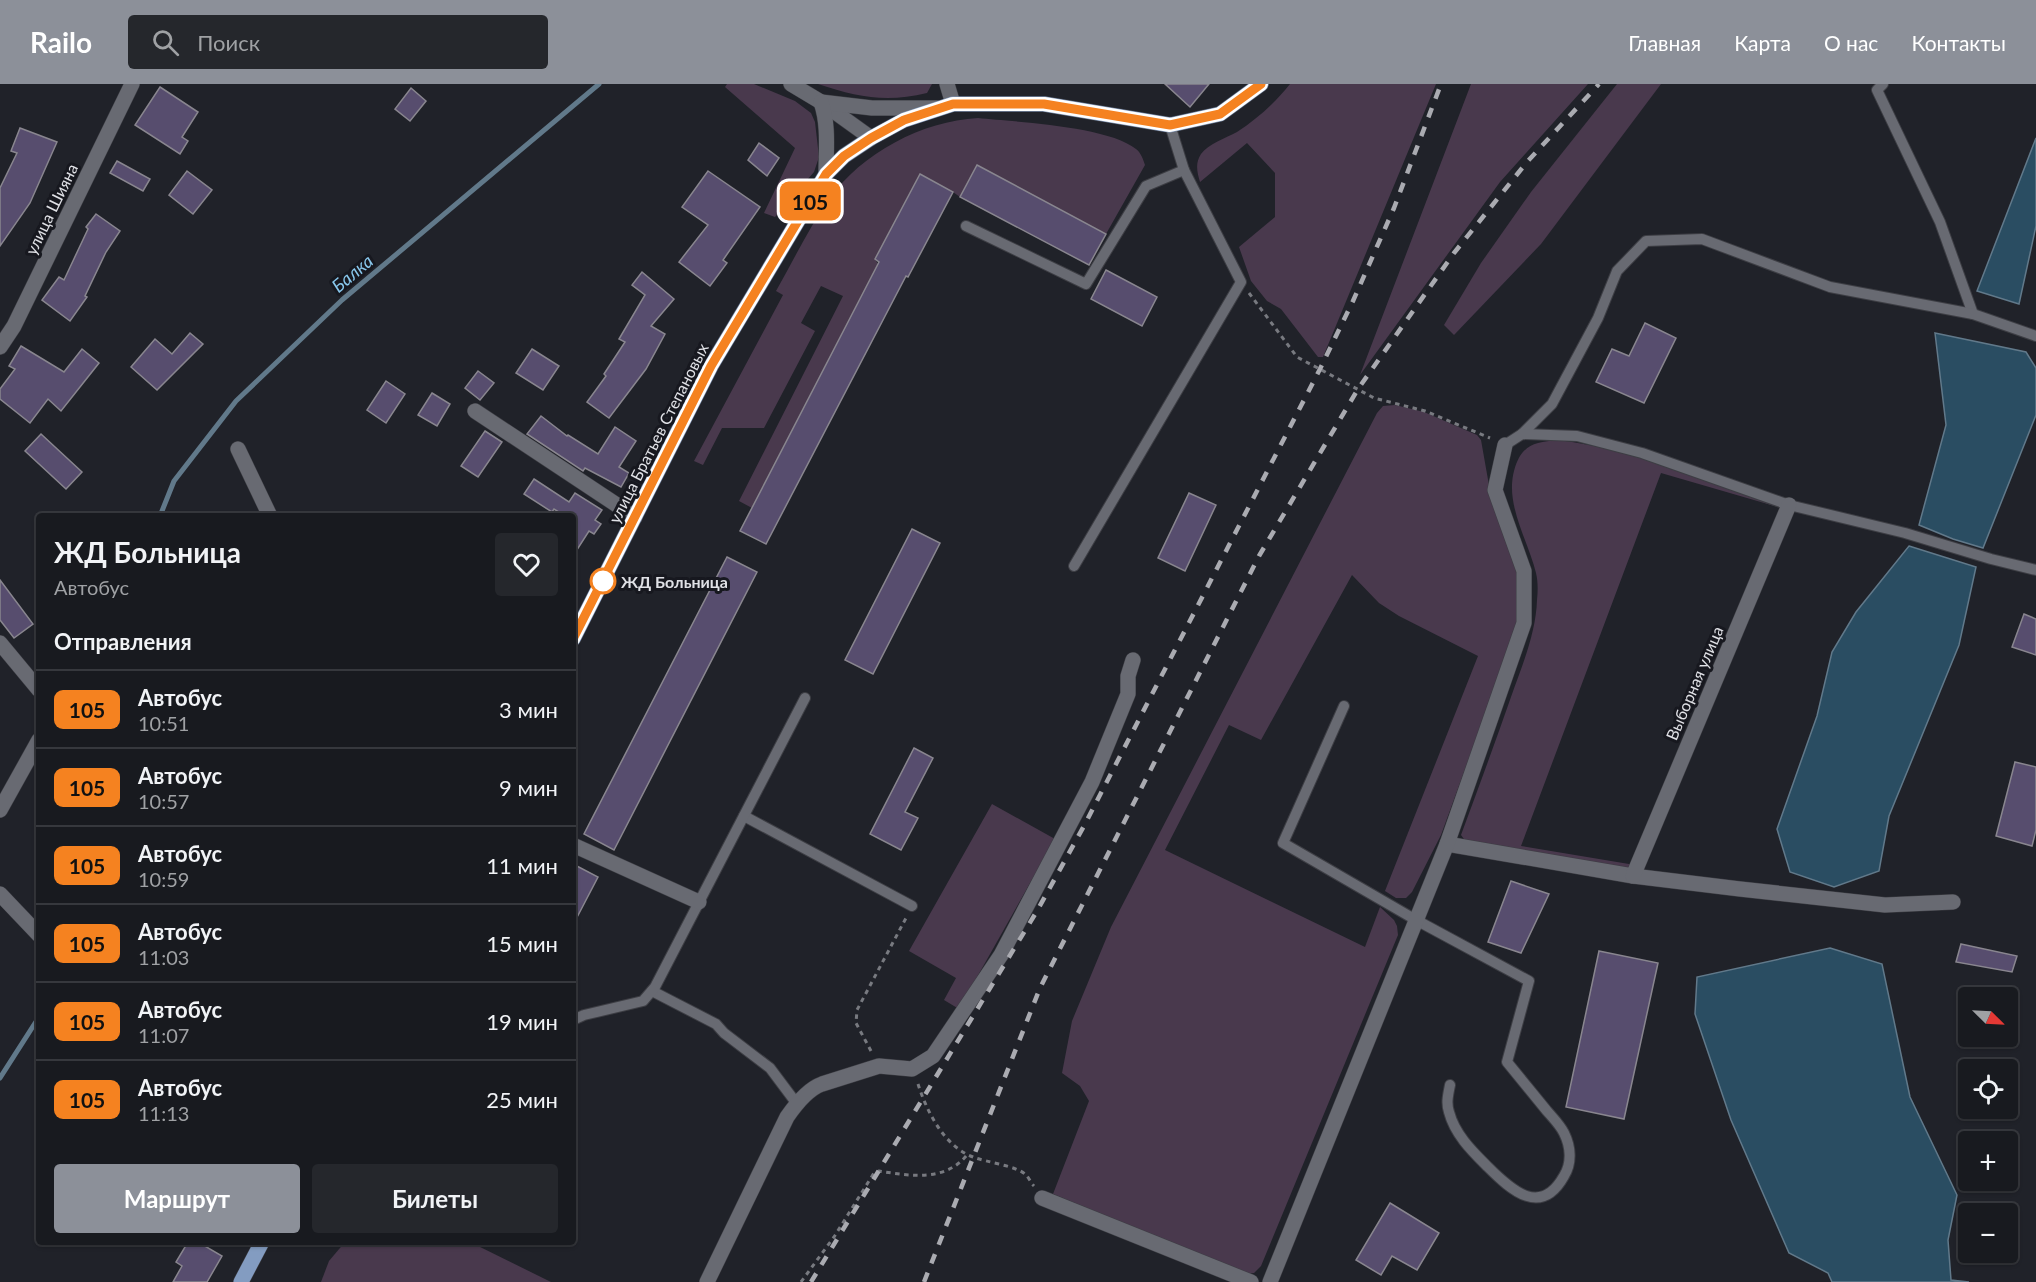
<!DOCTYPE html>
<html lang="ru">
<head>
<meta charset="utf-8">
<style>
	:root { --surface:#181a1f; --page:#25272c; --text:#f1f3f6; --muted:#9fa1a4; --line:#36383d; --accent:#8c9099 }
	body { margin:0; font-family:Lato,sans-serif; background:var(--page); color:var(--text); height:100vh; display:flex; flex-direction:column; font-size:22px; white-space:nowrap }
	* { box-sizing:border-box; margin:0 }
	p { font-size:20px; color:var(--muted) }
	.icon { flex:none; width:33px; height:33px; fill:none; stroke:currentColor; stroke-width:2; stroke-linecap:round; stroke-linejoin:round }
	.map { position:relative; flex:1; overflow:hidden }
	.details { position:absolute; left:36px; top:429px; width:540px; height:732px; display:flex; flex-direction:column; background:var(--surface); border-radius:6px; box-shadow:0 2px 4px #0004,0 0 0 2px var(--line) }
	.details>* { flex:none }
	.badge { padding:0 12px; border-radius:9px; font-size:21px; line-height:39px }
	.needle { width:39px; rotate:114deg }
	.buttons { position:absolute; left:1958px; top:903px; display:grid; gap:12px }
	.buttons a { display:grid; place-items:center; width:60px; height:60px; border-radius:6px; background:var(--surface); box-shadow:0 2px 4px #0004,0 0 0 2px var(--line); font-size:30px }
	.map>.badge { position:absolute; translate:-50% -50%; box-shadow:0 0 0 3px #fff }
	h2 { padding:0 18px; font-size:22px; line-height:54px }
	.round { display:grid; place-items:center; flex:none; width:63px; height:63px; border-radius:6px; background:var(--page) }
	.head { display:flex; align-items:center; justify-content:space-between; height:102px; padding:0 18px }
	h1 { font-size:28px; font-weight:700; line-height:45px }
	.action { display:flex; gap:12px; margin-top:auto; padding:12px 18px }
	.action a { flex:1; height:69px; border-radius:6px; background:var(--accent); color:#fff; font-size:24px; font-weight:700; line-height:69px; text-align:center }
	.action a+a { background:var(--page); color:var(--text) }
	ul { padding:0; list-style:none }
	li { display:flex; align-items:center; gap:18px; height:78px; padding:0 18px; border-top:2px solid var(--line) }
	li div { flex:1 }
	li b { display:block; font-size:22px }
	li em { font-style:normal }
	li .badge { min-width:66px; font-weight:700; text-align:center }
	header { display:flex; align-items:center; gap:36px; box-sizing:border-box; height:84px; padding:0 30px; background:var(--accent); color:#fff }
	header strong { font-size:28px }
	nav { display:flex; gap:33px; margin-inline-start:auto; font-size:21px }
	.search { width:420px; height:54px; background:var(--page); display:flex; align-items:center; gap:15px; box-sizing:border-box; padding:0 21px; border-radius:6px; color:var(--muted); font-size:22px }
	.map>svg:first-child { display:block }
	.green { fill:#49394d }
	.water { fill:#2a4d62; stroke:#61798a; stroke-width:1.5 }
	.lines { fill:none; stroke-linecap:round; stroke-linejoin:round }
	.stream { stroke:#61798a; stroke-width:5 }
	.building { fill:#574d6e; stroke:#89868f; stroke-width:1.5 }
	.service-casing { stroke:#3d3e44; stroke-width:12 }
	.minor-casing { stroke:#3d3e44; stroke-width:16 }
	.secondary-casing { stroke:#3d3e44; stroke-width:16 }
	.primary-casing { stroke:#3d3e44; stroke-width:16 }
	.path { stroke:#787a80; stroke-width:3; stroke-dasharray:4.5 4.5; stroke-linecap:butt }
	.service { stroke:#686a72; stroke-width:10 }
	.minor { stroke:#686a72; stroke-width:15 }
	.secondary { stroke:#686a72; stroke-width:15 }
	.primary { stroke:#839cc1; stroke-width:15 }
	.rail { stroke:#aaabb1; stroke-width:4.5; stroke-dasharray:10 10; stroke-linecap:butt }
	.line-casing { stroke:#fff; stroke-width:14 }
	.line { stroke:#f58220; stroke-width:9 }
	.stop-dot { fill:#fff; stroke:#f58220; stroke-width:3 }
	.labels { text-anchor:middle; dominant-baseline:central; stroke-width:6; stroke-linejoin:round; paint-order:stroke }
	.street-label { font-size:16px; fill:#e0e1e6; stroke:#17181f }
	.stop-label { font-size:16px; font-weight:bold; fill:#e0e1e6; stroke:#17181f; text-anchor:start }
	.water-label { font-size:18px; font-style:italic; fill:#89c8ed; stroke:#17181f }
</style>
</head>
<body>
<header>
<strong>Railo</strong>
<div class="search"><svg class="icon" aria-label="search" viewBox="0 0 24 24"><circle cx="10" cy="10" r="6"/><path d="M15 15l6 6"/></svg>Поиск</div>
<nav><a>Главная</a><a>Карта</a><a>О нас</a><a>Контакты</a></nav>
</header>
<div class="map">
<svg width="2036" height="1198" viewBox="0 0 2036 1198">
	<rect width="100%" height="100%" fill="#202229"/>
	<g class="green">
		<path d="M727,0H754L795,17L811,29L815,38L819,73L814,88L775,133L764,129L795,64L725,3Z"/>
		<path d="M818,0H932L927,9C886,19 857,13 818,0Z"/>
		<path d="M1290,0H1436L1323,273H1318L1281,225L1267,217L1251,197L1239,163L1275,133V89L1247,59L1200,98C1197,88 1195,79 1201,70C1208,60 1226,54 1237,48C1257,35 1275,19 1290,0Z"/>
		<path d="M1471,0H1588L1500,98L1360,291Z"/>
		<path d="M1617,0H1661L1541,160L1454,251L1444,241L1481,179L1531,108Z"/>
		<path d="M978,34C1016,38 1108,42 1136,65C1141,69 1143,75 1145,81L1106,150L977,82L960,113L953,108L920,90L875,175L878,180L752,424L739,417L843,212L821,202L801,239L815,247L764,344H722L703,381L694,377L783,211L776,207C793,177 809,144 829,115C862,69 922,37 978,34Z"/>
		<path d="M1395,321L1424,328L1477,351L1481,356L1490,407L1519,481L1516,546L1441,751L1412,808L1406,814H1396L1385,807L1478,572L1399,532L1379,519L1352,491L1261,656L1229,641L1165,766L1365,863L1380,823L1394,836L1397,842L1398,851L1261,1182L1254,1189L1244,1190L1053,1110L1089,1017L1080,1002L1062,989L1072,937L1111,843L1377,329L1383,322Z"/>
		<path d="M1558,356C1634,365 1706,397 1778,423L1661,389L1521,762L1635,781L1626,785L1466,758L1461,751C1478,705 1495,659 1511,613C1522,582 1536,549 1537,516C1538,507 1538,497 1536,489C1528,456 1505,421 1514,387C1521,361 1534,358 1558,356Z"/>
		<path d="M992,720L1055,755L959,925L944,916L956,894L909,867Z"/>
		<path d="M345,1158H470L551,1198H321L329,1177Z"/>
	</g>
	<g class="water">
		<path d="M2036,54V142L2019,220L1977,207Z"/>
		<path d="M1935,249L2026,268L2036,284V331L1983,464L1953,455L1919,441L1946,341Z"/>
		<path d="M1909,462L1976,483L1959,561L1889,732L1879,787L1834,803L1790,788L1777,745L1817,632L1832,568L1856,528Z"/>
		<path d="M1830,864L1882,880L1910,1013L1957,1111L1948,1156L1951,1196L1969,1198H1832L1828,1189L1789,1169L1731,1036L1695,930L1697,893Z"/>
	</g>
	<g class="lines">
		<g class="stream">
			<path d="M160,432L174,397L236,317L342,216L599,0"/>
			<path d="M0,994L39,933"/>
		</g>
	</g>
	<g class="building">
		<path d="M1165,0H1209L1190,23Z"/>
		<path d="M160,3L198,28L182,53L188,57L180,70L135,41Z"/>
		<path d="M411,4L426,17L410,37L395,25Z"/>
		<path d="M20,44L57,58L30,119L0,162V104L17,69L11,67Z"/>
		<path d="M759,59L779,74L767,92L748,76Z"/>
		<path d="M117,77L150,95L143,107L110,89Z"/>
		<path d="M977,81L1106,150L1089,181L960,113Z"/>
		<path d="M187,87L212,106L193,130L169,111Z"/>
		<path d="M708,87L760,123L723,176L727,179L710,202L679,178L708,141L682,123Z"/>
		<path d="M920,90L953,108L908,193L906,192L766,460L740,447L879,178L875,175Z"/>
		<path d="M96,130L120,147L106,168L85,212L87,213L70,237L42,216L59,193L64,196L88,145L86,143Z"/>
		<path d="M1106,186L1157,213L1142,242L1091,215Z"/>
		<path d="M642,188L674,215L651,242L665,250L646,285L609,334L587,318L606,292L604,290L625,258L619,255L645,211L632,201Z"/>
		<path d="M1645,239L1676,254L1644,319L1596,298L1612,265L1629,272Z"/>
		<path d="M190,249L203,260L157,306L131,283L155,255L172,270Z"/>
		<path d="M21,262L64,288L82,265L99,279L61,327L48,315L30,339L0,315V305L15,285L9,282Z"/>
		<path d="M532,265L559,282L543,306L516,289Z"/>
		<path d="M478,287L494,299L480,316L465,304Z"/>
		<path d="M386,297L405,310L386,339L367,326Z"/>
		<path d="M432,309L450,320L437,342L418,331Z"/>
		<path d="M541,332L567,352L568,351L598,370L615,343L636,357L619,383L629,389L621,403L585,384L583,387L527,350Z"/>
		<path d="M485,347L502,358L478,393L461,382Z"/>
		<path d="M41,350L82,388L66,405L25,367Z"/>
		<path d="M534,395L569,418L575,409L602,426L595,436L601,440L594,450L589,447L573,472V432H565L554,425L552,428L524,410Z"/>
		<path d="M1189,409L1216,421L1185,487L1158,474Z"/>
		<path d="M912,445L940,459L873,590L845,576Z"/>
		<path d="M727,473L757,488L614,766L584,750Z"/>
		<path d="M0,496L33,540L14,554L0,536Z"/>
		<path d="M2024,530L2036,535V571L2012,563Z"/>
		<path d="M914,664L933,674L905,728L918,734L901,766L870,750Z"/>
		<path d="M2015,678L2036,683V746L2032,762L1996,752Z"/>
		<path d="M573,780L598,793L573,841Z"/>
		<path d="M1511,797L1549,810L1521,869L1488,858Z"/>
		<path d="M1961,860L2017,872L2012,888L1956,878Z"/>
		<path d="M1599,867L1658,879L1624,1035L1566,1023Z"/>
		<path d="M1390,1119L1439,1149L1417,1186L1392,1172L1381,1191L1356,1176Z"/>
		<path d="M188,1158H198L222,1172L207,1198H173L182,1182L176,1178Z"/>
	</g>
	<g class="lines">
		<defs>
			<g id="service">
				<path d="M1883,0L1877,6L1940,138L1973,230"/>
				<path d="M966,142L1086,200L1146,102L1184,86"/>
				<path d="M1522,350L1552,320L1598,234L1617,187L1646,157L1702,155L1830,203L1973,230L2036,252"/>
				<path d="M1505,361L1522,350L1577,352L1642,369L1789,421L1905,449L1991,475L2036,486"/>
				<path d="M1074,482L1241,198L1184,86L1170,41"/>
				<path d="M1344,622L1283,759L1416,836L1529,897L1507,978C1520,994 1534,1011 1547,1027C1553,1034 1560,1041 1564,1049C1571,1063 1572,1079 1564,1092C1541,1133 1512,1107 1488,1083C1473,1068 1455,1051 1449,1028C1446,1019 1448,1011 1450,1001"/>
				<path d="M744,732L912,822"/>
				<path d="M652,907L716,940L724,949L770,984L797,1020"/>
				<path d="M573,936L584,931L643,917L655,903L805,614"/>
			</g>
			<g id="minor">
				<path d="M947,0L953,20"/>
				<path d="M0,263L14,242L132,0"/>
				<path d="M475,327L635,433"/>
				<path d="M238,365L270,432"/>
				<path d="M0,559L39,606"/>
				<path d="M0,726L39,656"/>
				<path d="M1447,760L1633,792L1740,805L1885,821L1953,818"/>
				<path d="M573,761L699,818"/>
				<path d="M1633,792L1789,421"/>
				<path d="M0,810L39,851"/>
				<path d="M1042,1114L1251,1198"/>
				<path d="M707,1198L787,1033C796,1020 808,1005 822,1000L879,982L912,985L933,972L1001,871L1092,698L1128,610V592L1133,576"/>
				<path d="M1270,1198L1447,760L1524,539V487L1495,406L1505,361"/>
			</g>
			<g id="secondary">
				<path d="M791,0L821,18L871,54"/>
				<path d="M821,18L872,24H937"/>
				<path d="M821,18C829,41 826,66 826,90"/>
			</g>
			<g id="primary">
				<path d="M573,555L711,282L826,90L844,72L871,54L904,36L953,20H1044L1170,41L1220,30L1261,0"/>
				<path d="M241,1198L262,1158"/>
			</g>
		</defs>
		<use href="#service" class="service-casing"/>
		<use href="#minor" class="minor-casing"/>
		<use href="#secondary" class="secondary-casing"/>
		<use href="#primary" class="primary-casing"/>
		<g class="path">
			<path d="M1249,209L1297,273L1374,314L1425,327L1490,354"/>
			<path d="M871,967L856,939L857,926L906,834"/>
			<path d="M918,1000C927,1028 944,1062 973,1073C985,1078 1018,1082 1026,1091C1029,1094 1031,1099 1034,1102"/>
			<path d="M801,1198L834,1153L874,1089L879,1087C910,1092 945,1098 967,1071"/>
		</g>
		<use href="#service" class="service"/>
		<use href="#minor" class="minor"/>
		<use href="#secondary" class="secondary"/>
		<use href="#primary" class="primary"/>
		<g class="rail">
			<path d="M811,1198L1037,827L1085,740L1320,285L1353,217L1394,124L1441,0"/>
			<path d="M924,1198L1040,904L1259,472L1358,305L1454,169L1527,78L1599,0"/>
		</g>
	</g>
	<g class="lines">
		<defs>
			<path id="line" d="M573,555L711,282L826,90L844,72L871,54L904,36L953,20H1044L1170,41L1220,30L1261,0"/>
		</defs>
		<use href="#line" class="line-casing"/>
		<use href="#line" class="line"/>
	</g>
	<circle class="stop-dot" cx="603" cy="497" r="12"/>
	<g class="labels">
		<g class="street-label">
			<text transform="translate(51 125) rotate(-64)">улица Шияна</text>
			<text transform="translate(658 349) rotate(-63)">улица Братьев Степановых</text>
			<text transform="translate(1694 599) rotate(-67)">Выборная улица</text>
		</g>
		<g class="stop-label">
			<text x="621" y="497">ЖД Больница</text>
		</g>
		<g class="water-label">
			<text transform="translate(352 189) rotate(-40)">Балка</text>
		</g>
	</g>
</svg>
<div class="buttons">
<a><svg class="needle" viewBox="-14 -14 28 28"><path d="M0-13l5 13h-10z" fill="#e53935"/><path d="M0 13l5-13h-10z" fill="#9fa1a4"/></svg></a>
<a><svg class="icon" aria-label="locate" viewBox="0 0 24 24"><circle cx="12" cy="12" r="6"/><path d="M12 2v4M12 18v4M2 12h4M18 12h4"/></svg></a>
<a>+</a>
<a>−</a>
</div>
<b class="badge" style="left:810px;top:117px;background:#f58220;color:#111">105</b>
<section class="details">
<div class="head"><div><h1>ЖД Больница</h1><p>Автобус</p></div><a class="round"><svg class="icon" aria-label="heart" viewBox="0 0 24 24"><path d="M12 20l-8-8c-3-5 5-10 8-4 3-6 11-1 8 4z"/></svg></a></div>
<h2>Отправления</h2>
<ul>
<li><span class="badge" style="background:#f58220;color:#111">105</span><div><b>Автобус</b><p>10:51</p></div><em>3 мин</em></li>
<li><span class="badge" style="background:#f58220;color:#111">105</span><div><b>Автобус</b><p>10:57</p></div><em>9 мин</em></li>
<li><span class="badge" style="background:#f58220;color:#111">105</span><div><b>Автобус</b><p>10:59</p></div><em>11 мин</em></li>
<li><span class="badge" style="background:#f58220;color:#111">105</span><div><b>Автобус</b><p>11:03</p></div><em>15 мин</em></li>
<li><span class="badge" style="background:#f58220;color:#111">105</span><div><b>Автобус</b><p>11:07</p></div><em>19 мин</em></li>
<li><span class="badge" style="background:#f58220;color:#111">105</span><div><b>Автобус</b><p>11:13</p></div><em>25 мин</em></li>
</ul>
<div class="action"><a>Маршрут</a><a>Билеты</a></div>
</section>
</div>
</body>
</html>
